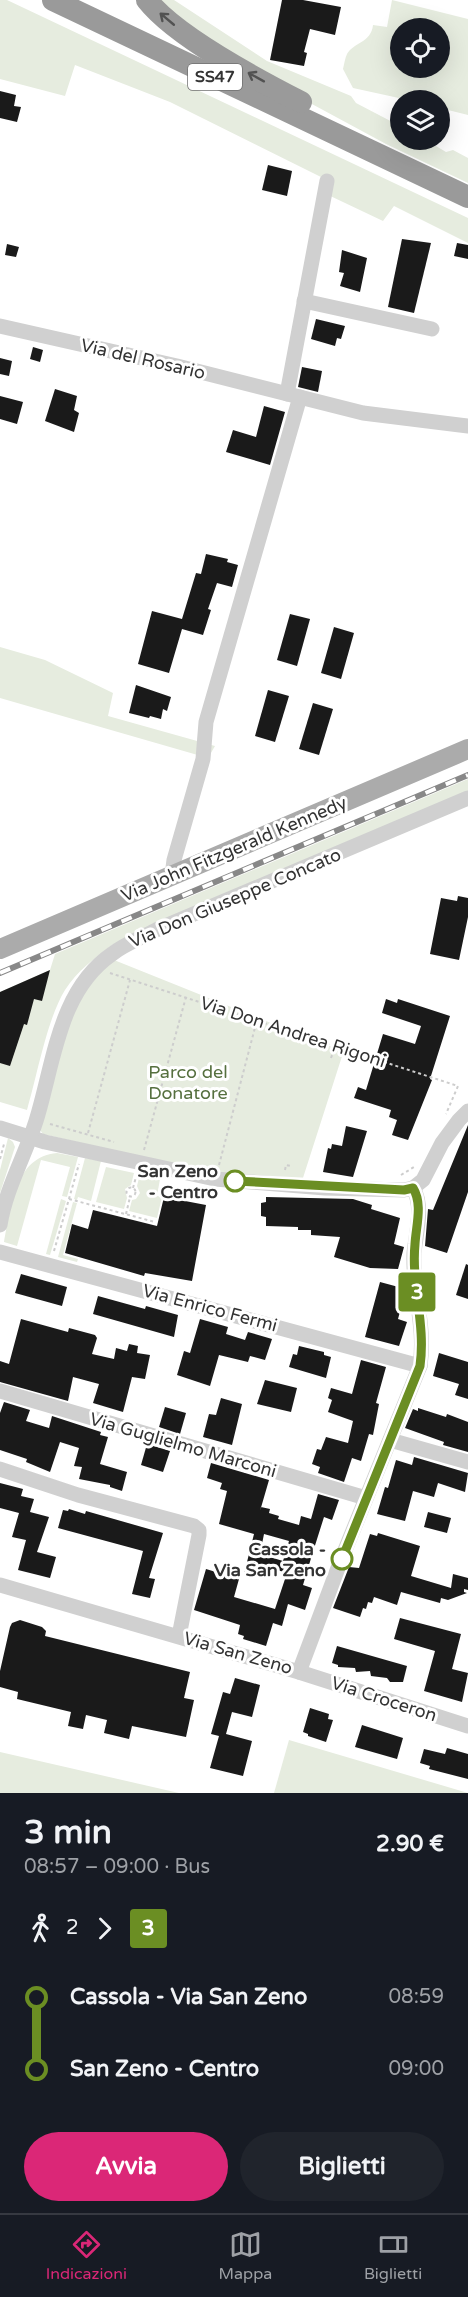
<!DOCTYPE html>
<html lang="it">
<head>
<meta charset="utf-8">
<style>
	:root { --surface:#171b24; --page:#20242c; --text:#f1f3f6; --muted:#9ea1a6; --line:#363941; --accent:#db2777 }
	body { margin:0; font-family:"Varela Round",sans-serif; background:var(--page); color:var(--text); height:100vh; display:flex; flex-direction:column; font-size:22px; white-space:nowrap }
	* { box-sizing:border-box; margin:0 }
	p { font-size:20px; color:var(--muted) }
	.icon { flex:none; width:33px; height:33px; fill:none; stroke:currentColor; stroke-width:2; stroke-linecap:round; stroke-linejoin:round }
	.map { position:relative; height:1793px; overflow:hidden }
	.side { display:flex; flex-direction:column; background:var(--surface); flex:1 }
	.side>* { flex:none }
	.badge { padding:0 12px; border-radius:4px; font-size:21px; line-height:39px }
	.fabs { position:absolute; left:390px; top:18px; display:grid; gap:12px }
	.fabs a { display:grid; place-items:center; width:60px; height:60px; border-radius:50%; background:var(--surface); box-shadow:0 6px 24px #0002; font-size:30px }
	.map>.badge { position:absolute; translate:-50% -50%; box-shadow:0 0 0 3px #fff }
	.legs { display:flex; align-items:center; gap:9px; height:66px; padding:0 24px; font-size:20px }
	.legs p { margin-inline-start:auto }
	.headline { display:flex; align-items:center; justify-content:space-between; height:102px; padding:0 24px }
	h1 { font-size:33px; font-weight:700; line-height:45px }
	.action { display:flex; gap:12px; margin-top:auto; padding:12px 24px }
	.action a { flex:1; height:69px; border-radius:36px; background:var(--accent); color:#fff; font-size:24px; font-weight:700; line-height:69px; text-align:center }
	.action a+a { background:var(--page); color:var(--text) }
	ul { padding:0 24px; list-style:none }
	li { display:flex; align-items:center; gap:21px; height:72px; font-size:22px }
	li i { display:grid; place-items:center; width:9px; height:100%; margin:0 8px; background:currentColor }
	li i::after { content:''; width:15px; height:15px; margin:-8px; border:4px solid; border-radius:50%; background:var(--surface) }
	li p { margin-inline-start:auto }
	li:first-child i { background:linear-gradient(#0000 50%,currentColor 0) }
	li:last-child i { background:linear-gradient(currentColor 50%,#0000 0) }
	.dock { display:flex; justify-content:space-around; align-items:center; height:84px; border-top:2px solid var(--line); background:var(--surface); font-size:16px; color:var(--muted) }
	.dock a { display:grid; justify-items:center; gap:3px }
	.dock .current { color:var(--accent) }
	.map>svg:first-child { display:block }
	.green { fill:#e6ecdf; fill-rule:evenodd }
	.building { fill:#1a1a1a; fill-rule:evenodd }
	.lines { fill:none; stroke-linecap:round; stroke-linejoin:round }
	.path { stroke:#cdcdcd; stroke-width:2; stroke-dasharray:3 3; stroke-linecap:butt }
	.minor { stroke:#d0d0d0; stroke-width:15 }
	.major { stroke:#ababab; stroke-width:20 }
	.highway { stroke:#9a9a9a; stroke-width:22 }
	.rail-casing { stroke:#888; stroke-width:6 }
	.rail { stroke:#fff; stroke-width:4; stroke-dasharray:11; stroke-linecap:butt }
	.oneway { stroke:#525252 }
	.line-1-casing { stroke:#fff; stroke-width:14 }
	.line-1 { stroke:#6b8e23; stroke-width:9 }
	.stop-1-dot { fill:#fff; stroke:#6b8e23; stroke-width:3 }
	.labels { text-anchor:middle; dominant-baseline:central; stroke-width:6; stroke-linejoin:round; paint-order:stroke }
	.shield { fill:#fff; stroke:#707070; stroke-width:1.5 }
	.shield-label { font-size:16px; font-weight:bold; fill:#333 }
	.street-label { font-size:18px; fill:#333; stroke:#fff }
	.park-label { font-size:18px; fill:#56703f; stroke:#fff }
	.stop-label { font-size:18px; font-weight:bold; fill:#333; stroke:#fff; text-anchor:end }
</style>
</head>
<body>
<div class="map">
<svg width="468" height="1793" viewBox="0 0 468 1793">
	<rect width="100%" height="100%" fill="#fff"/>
	<g class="green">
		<path d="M0,0H7L468,218V243L394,206L383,221L324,193L327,180L170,102L75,65L65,96L0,79Z"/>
		<path d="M149,0H174L267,61L351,96L356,103L400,126V140H426L446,152L453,150L468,158V183L386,144L245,68Z"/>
		<path d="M392,0L468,19V115L440,108V100H408L353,88L343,69C344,65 345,58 347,54C354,42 371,43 373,25L387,27ZM400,28H440V68H400Z"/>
		<path d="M0,647L45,660L113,693L108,716L215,746L208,758L0,698Z"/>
		<path d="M468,779V793L112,945C95,958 77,971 65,990C47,1019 37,1076 27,1110L0,1102V992L50,970L55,954Z"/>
		<path d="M114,960L326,1045L344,1050L302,1181L298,1178L213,1174L43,1134L40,1130C55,1074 64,995 114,960Z"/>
		<path d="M8,1138L13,1142L15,1147L0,1193V1170Z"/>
		<path d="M57,1153L78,1157L67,1197L62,1196L70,1167L41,1160L17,1246L4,1242C11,1208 14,1157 57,1153Z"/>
		<path d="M85,1158L101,1161L91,1201L78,1197L77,1200L74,1199Z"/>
		<path d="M106,1167L134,1173L131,1185L125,1189L127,1198L124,1209L96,1202Z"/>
		<path d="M140,1174L160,1179L157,1196L162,1197L157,1218L129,1211L132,1200L136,1199L140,1193L137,1186Z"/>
		<path d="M61,1199L66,1201L50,1255L46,1254Z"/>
		<path d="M73,1202L77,1203L63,1255L78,1259L77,1262L58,1257Z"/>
		<path d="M289,1740L468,1793H274Z"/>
		<path d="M0,1752L179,1793H0Z"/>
	</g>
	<g class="building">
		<path d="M282,0H303L341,7L335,35L310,29L304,52L307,53L304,66L270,60Z"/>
		<path d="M0,91L16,95L14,106L21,107L17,122L0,118Z"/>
		<path d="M268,165L292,171L287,196L262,190Z"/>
		<path d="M402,239L431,243L414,313L388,307Z"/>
		<path d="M457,243L468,245V259L454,256Z"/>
		<path d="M7,244L19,247L16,257L5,255Z"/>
		<path d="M342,250L367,258L360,292L340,286L344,273L339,272Z"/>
		<path d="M316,319L345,326L341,339L337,338L335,346L311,339Z"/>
		<path d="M33,347L43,350L40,362L30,359Z"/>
		<path d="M0,358L12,361L9,376L0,374Z"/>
		<path d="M302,367L322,371L318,392L298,387Z"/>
		<path d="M55,389L77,396L74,410L79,413L74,432L45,421Z"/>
		<path d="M0,396L23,402L17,424L0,419Z"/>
		<path d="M264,406L285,412L270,465L226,452L233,430L256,437Z"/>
		<path d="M206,554L228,559L227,562L238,565L232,587L217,583L208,609L211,610L203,635L182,629L169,673L138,664L152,611L182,619L196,573L201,574Z"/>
		<path d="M290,614L310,619L297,666L277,660Z"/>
		<path d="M334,627L354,633L341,679L321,673Z"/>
		<path d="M136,685L171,697L167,711L163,709L161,719L150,716L149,718L129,713Z"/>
		<path d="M268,690L289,696L275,742L255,736Z"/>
		<path d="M313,703L333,709L319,755L299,749Z"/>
		<path d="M458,896L468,898V917L459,960L430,954L441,898L457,901Z"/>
		<path d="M50,970L42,1001L34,999L27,1025L24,1024L10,1066L0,1063V992Z"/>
		<path d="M386,999L397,1003L398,999L450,1016L430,1079L432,1080L408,1140L392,1135L397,1120L389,1117L391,1110L354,1098L358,1087L366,1090L383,1034L415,1044L421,1026L382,1013Z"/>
		<path d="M468,1125V1192L447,1253L425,1246L428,1209L433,1210Z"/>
		<path d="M346,1126L367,1131L353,1177L323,1172L328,1148L331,1149L332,1144L342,1146Z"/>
		<path d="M164,1197L206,1205L192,1281L145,1273L144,1276L65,1253L72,1224L88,1229L93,1210L157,1226Z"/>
		<path d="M266,1197L353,1199L372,1205L371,1209L400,1218L394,1244L404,1247L398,1269L370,1268L334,1257L340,1237L311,1235V1230H298V1227L266,1226V1217L261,1216V1203L266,1202Z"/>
		<path d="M466,1264L468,1265V1299L456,1295Z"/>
		<path d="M21,1274L67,1287L62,1306L15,1293Z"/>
		<path d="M380,1282L406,1289L398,1319L407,1322L399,1346L365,1337Z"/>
		<path d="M98,1296L145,1309L146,1306L178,1315L174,1337L93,1314Z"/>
		<path d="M21,1319L68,1332L69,1328L95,1335L97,1338L92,1354L114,1359L116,1348L127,1351L129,1344L138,1346L137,1353L150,1355L145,1379L132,1377L123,1412L93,1403L99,1384L73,1377L68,1401L0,1382V1361L9,1364Z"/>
		<path d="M200,1319L228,1327L226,1334L245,1340L248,1332L272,1339L265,1360L250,1356L248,1362L219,1355L210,1386L177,1375L184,1351L190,1353Z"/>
		<path d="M299,1346L324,1352V1355L331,1357L326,1378L289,1367L293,1354L297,1355Z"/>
		<path d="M439,1353L468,1362V1399L455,1395L459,1384L433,1376Z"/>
		<path d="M361,1360L386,1367L376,1403L379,1404L373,1435L369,1434L361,1461L352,1458L344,1482L318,1473L320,1467L312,1464L317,1449L321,1450L326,1437L348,1443L353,1421L328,1412L332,1400L328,1398L331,1388L352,1394Z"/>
		<path d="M265,1380L297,1388L291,1412L257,1404Z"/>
		<path d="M221,1398L242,1404L232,1445L203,1437L209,1414L216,1415Z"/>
		<path d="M4,1402L30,1410L26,1421L49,1428L52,1416L101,1432L100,1435L108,1437L100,1464L127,1472L122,1491L110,1487V1485L79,1479L82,1467L74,1466L79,1448L60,1442L50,1472L26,1462L27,1459L0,1450V1413Z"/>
		<path d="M165,1407L186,1413L180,1434L159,1427Z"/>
		<path d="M418,1408L446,1417L447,1414L468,1422V1452L443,1445L444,1442L405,1428L413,1409L418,1411Z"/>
		<path d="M147,1444L170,1451L163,1472L141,1465Z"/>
		<path d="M414,1457L468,1473L465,1492L438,1483L434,1497L413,1491L405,1521L377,1514L385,1487L388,1488L396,1460L412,1465Z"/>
		<path d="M211,1463L269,1480L260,1511L261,1507L270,1509L269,1513L279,1516L278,1519L299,1525L301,1516L311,1519L318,1494L339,1500L332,1520L324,1517L312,1555L303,1585L312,1588L305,1610L288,1604L282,1626L273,1623L266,1646L243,1639L244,1636L238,1634L240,1625L194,1610L206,1569L239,1579L234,1597L275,1609L287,1573L264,1566L260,1578L244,1574L254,1534L219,1524L227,1491L220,1489L222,1483L207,1478ZM264,1534L289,1541L283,1561L260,1554Z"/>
		<path d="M0,1483L23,1489L21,1496L34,1499L30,1512L49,1517L37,1552L56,1557L50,1578L18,1570L26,1540L12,1537L19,1513L0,1508Z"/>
		<path d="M69,1509L85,1514L86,1511L163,1533L149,1578L155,1579L150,1598L132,1594L143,1551L58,1528L63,1510L68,1511Z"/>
		<path d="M428,1512L451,1518L447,1533L424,1527Z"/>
		<path d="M378,1533L420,1546L411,1576L451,1588L453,1574L468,1578V1590L464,1589V1592L467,1593L448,1600L441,1598L440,1603L401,1592L397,1605L374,1597L372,1603L368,1602L366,1609L363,1608L360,1617L333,1608L349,1567L359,1568L370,1534L377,1536Z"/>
		<path d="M400,1618L461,1634L452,1669L468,1673L462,1702L424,1691L435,1651L394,1639Z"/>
		<path d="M20,1620L42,1627L46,1631L45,1636L190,1672L184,1698L194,1700L186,1737L132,1726L129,1739L104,1733L107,1720L86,1715L83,1729L68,1726L71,1712L17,1699L18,1692L0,1687V1671L10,1627L12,1623Z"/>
		<path d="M337,1646L407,1666L403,1682H390L387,1678L371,1676L370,1671L356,1672L355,1668L338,1667V1665L332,1663Z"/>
		<path d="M235,1678L260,1685L252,1717L232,1712L226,1734L252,1741L243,1776L210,1768L219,1736L211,1734L223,1692L230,1694Z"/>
		<path d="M310,1708L329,1714L328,1719L333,1720L326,1742L308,1736V1734L303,1732Z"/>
		<path d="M362,1725L403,1738L397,1759L355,1747Z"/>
		<path d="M447,1748L468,1754V1779L429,1769L430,1766L420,1763L424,1749L445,1754Z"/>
	</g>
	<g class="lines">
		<g class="path">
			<path d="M110,973L458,1086L446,1114"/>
			<path d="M331,1058L335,1047"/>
			<path d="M50,1124L114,1142"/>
			<path d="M88,1133L130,980"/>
			<path d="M144,1150L186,997"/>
			<path d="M0,1159L4,1144"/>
			<path d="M219,1165L257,1020"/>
			<path d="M285,1170L286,1165L291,1166"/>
			<path d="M401,1175L414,1167"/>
			<circle cx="131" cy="1192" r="4.5"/>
			<path d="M133,1188L136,1177"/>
			<path d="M69,1199L155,1222"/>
			<path d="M126,1214L130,1197"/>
			<path d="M54,1251L79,1164"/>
		</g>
		<g class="minor">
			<path d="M304,301L432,329"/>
			<path d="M0,326L177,366L363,413L468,426"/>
			<path d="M287,394L327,181"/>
			<path d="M172,876L174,860L203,759L206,722L300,397"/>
			<path d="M0,1128L45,1142L215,1179L325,1188L404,1190L413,1188L423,1180L442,1143L459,1120L468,1111"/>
			<path d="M0,1225C6,1188 25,1156 36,1121C54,1064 58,991 112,954C125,944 141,938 156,930L468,798"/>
			<path d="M0,1252L420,1366"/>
			<path d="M0,1391L366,1498"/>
			<path d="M390,1440L468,1462"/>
			<path d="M0,1469L78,1495L194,1526L199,1530V1535L179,1636"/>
			<path d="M0,1585L299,1672L468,1726"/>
			<path d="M299,1672L341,1560L420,1366C426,1325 412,1292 414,1253C416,1233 424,1206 413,1188"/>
		</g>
		<path class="major" d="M0,949L468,749"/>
		<g class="highway">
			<path d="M53,0L468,197"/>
			<path d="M147,0C176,37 258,80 301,102"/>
		</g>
		<defs>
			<path id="rail" d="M0,973L468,775"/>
		</defs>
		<use href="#rail" class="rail-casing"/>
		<use href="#rail" class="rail"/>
	</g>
	<defs><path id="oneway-shaft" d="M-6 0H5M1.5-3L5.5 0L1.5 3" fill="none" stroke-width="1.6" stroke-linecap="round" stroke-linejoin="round" transform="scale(1.5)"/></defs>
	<g class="oneway">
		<use href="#oneway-shaft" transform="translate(167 19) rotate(-140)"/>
		<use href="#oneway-shaft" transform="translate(256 77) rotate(-151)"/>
	</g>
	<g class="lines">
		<defs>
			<path id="line-1" d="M235,1181L404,1190L413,1188C423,1204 416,1226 415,1244C411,1285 426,1324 420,1366L342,1559"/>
		</defs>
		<use href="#line-1" class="line-1-casing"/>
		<use href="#line-1" class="line-1"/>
	</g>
	<g class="stop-1-dot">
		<circle cx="235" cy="1181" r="10"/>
		<circle cx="342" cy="1559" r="10"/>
	</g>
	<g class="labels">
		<rect class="shield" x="188" y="64" width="54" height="26" rx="4.5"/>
		<g class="shield-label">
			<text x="215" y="77">SS47</text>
		</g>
		<g class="street-label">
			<text transform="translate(143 359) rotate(13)">Via del Rosario</text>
			<text transform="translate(234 849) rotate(-23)">Via John Fitzgerald Kennedy</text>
			<text transform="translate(235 898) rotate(-23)">Via Don Giuseppe Concato</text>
			<text transform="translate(293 1032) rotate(18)">Via Don Andrea Rigoni</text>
			<text transform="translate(210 1308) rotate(15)">Via Enrico Fermi</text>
			<text transform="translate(183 1445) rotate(16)">Via Guglielmo Marconi</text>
			<text transform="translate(238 1653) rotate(16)">Via San Zeno</text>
			<text transform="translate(384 1699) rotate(18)">Via Croceron</text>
		</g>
		<g class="park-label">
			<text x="188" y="1072">Parco del<tspan x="188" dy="21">Donatore</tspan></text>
		</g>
		<g class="stop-label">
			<text x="218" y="1171">San Zeno<tspan x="218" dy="21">- Centro</tspan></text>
			<text x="326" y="1549">Cassola -<tspan x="326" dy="21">Via San Zeno</tspan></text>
		</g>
	</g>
</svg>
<div class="fabs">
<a><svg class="icon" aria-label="locate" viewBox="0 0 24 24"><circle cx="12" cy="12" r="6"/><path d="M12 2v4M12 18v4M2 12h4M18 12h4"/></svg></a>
<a><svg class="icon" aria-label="layers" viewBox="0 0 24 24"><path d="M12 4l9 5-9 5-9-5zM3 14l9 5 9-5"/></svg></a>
</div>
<b class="badge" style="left:417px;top:1292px;background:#6b8e23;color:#fff">3</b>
</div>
<section class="side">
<div class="headline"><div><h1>3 min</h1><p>08:57 – 09:00 · Bus</p></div><b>2.90 €</b></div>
<div class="legs"><svg class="icon" aria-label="walk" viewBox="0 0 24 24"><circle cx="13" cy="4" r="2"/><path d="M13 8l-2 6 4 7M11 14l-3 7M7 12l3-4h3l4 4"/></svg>2<svg class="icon" aria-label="forward" viewBox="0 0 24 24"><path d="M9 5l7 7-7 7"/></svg><b class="badge" style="background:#6b8e23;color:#fff">3</b></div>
<ul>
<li><i style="color:#6b8e23"></i><b>Cassola - Via San Zeno</b><p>08:59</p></li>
<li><i style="color:#6b8e23"></i><b>San Zeno - Centro</b><p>09:00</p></li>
</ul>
<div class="action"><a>Avvia</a><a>Biglietti</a></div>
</section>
<nav class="dock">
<a class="current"><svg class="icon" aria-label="directions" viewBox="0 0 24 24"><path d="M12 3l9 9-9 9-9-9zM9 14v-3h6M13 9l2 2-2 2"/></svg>Indicazioni</a>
<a><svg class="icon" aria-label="map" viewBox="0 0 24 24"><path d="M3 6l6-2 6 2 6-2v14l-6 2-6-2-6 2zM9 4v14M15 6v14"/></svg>Mappa</a>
<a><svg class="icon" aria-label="tickets" viewBox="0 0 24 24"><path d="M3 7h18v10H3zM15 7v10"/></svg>Biglietti</a>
</nav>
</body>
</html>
